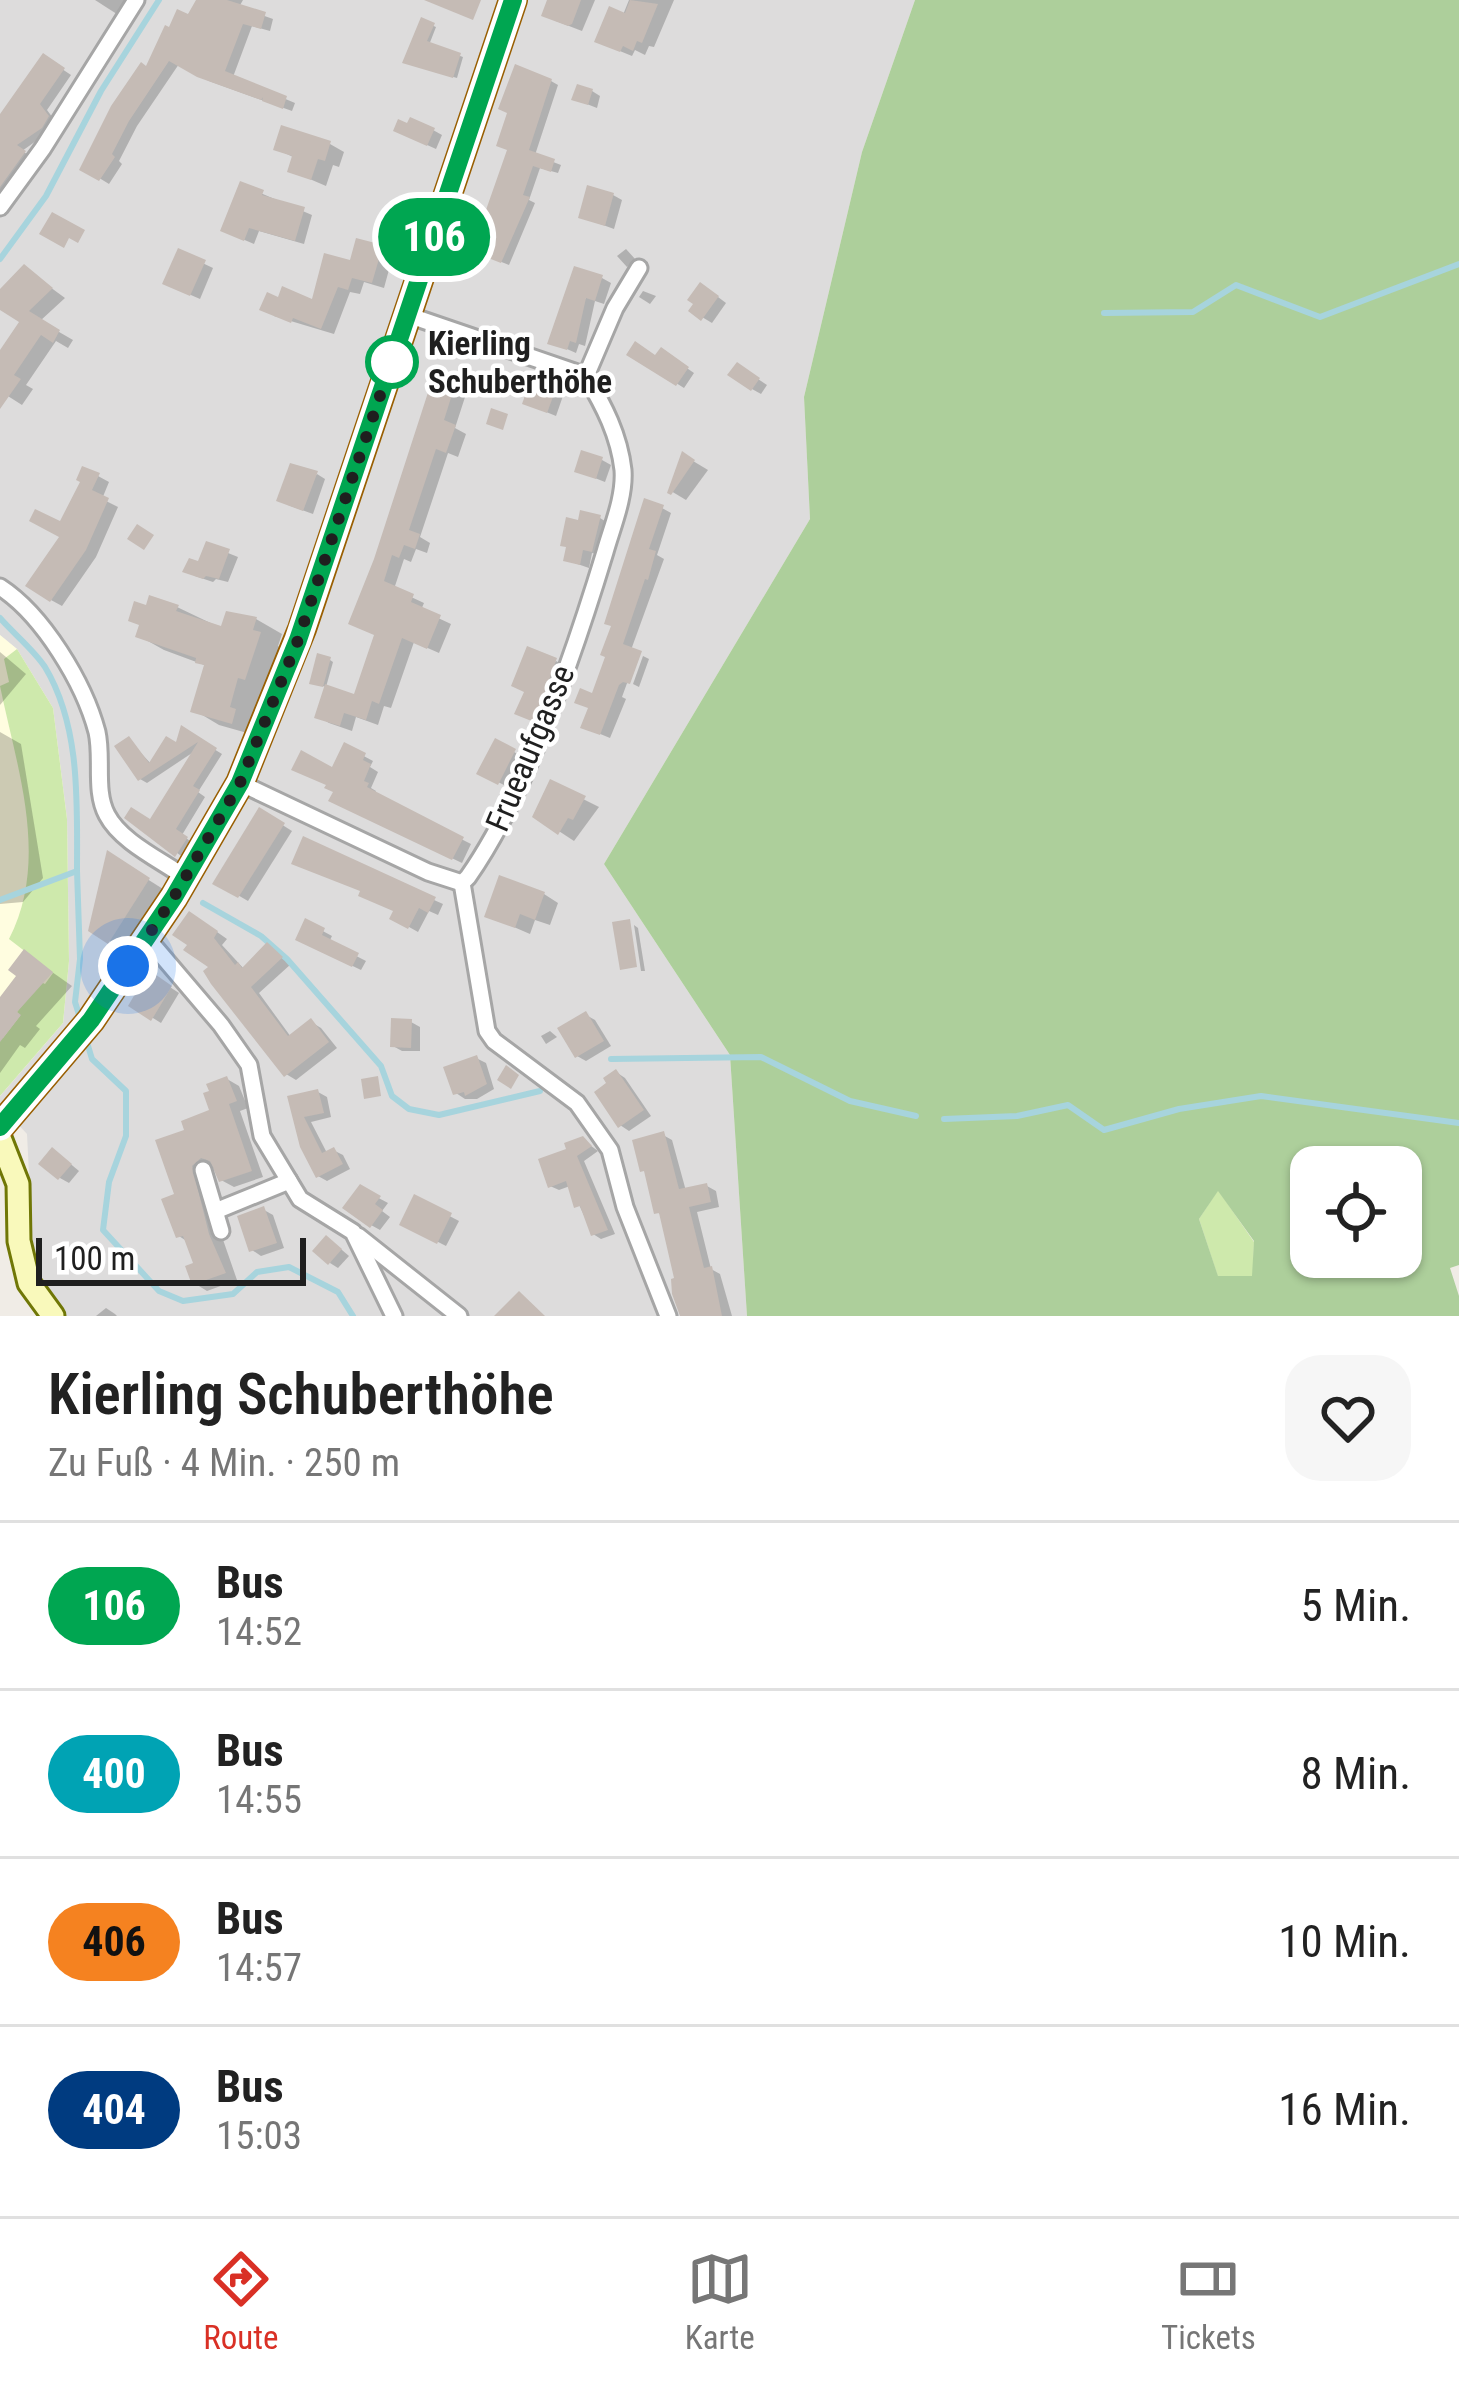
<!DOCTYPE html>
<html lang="de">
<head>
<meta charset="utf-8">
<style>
	:root { --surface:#fff; --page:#f6f6f6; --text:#222; --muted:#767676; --line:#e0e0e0; --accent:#d93025 }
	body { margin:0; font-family:"Roboto Condensed",sans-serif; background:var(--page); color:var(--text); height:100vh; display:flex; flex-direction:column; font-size:45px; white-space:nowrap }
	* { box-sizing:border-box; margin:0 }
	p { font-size:39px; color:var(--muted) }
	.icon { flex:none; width:66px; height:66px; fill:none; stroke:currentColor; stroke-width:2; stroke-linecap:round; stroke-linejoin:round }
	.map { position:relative; height:1316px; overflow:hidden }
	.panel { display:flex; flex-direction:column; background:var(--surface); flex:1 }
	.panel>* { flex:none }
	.badge { padding:0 24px; border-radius:39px; font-size:42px; line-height:78px }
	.controls { position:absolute; left:1290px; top:1146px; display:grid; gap:24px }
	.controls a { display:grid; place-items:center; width:132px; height:132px; border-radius:24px; background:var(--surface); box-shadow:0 3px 9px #0004; font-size:60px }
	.scale { position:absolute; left:36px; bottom:30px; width:270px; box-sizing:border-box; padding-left:12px; border:6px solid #1f1f1f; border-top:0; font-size:33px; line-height:42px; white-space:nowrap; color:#1f1f1f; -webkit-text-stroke:9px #fff; paint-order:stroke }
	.you { position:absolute; width:60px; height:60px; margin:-30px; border:9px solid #fff; border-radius:50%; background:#1a73e8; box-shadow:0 0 0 18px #1a73e833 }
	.map>.badge { position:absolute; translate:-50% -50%; box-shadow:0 0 0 6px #fff }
	.round { display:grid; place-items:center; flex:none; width:126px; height:126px; border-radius:36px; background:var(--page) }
	.head { display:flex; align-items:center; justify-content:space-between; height:204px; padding:0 48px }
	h1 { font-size:57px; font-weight:600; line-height:90px }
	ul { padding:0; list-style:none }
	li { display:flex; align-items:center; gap:36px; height:168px; padding:0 48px; border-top:3px solid var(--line) }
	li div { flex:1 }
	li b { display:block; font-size:45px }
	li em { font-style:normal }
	li .badge { min-width:132px; font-weight:700; text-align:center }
	.tab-bar { display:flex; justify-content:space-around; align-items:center; height:168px; border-top:3px solid var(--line); background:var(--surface); font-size:33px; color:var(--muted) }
	.tab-bar a { display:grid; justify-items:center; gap:6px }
	.tab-bar .selected { color:var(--accent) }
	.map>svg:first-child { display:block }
	.residential { fill:#dddcdc }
	.education { fill:#fffde0 }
	.grass { fill:#cee9ac }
	.forest { fill:#adcf9b; fill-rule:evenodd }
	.shadow { fill:#0003 }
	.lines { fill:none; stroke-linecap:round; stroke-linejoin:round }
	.stream { stroke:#a7d4dd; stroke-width:6 }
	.building { fill:#c5bbb5 }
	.street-casing { stroke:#a6a6a6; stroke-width:21 }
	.secondary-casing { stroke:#707706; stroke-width:27 }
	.primary-casing { stroke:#995f02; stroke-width:30 }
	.street { stroke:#fff; stroke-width:15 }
	.secondary { stroke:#f9f9bb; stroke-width:21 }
	.primary { stroke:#fbcfa0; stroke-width:24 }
	.line-casing { stroke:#fff; stroke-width:27 }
	.line { stroke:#00a651; stroke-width:18 }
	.walk { stroke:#1f1f1f; stroke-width:12; stroke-dasharray:0 21.6 }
	.stop-dot { fill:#fff; stroke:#00a651; stroke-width:6 }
	.labels { text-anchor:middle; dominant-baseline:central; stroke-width:9; stroke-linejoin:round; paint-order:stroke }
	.stop-label { font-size:33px; font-weight:bold; fill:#1f1f1f; stroke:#fff; text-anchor:start }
	.street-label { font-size:33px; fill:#1f1f1f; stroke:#fff }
</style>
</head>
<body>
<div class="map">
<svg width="1459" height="1316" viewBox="0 0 1459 1316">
	<rect width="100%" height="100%" fill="#f0ece6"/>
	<path class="residential" d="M0,0H915L862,152L804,397L810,519L604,864L730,1055L747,1316H67L42,1282L33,1254L27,1134L0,1105V1096L63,1023L17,649L0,635Z"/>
	<path class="education" d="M0,635L17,649L53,708L67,819L69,961L63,1023L0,1096Z"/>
	<g class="grass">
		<path d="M17,649L53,708L67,819L69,961L63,1023L0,1096V1036L3,1038L20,1016L17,1012L41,982L45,984L53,973L9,939C50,859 17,769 0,686L9,682L4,659Z"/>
		<path d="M1218,1190L1254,1242L1253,1277H1218L1199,1219Z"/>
	</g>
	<path class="forest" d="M915,0H1459V1265L1450,1268L1459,1296V1316H747L730,1055L604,864L810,519L804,397L862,152ZM1401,1167V1257H1311V1167ZM1218,1191L1254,1241L1252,1276H1218L1199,1219Z"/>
	<g class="shadow">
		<path d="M95,0H136L123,18Z"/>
		<path d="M199,0H243L239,7L273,19L270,31L252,26L233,77L295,103L292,111L209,81L179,64L137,126L119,161L122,164L109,184L83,168L147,69Z"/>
		<path d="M550,0H595L582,31L556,21Z"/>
		<path d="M629,0H674L654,47L649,46L645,55L635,50L632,56L610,47Z"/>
		<path d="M422,21L436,27L429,45L463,57L457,78L409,64Z"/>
		<path d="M44,57L71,75L47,110L56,122L50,131L22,151L32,157L0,196V126Z"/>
		<path d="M551,81L558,85L535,155L561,165L558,173L540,168L529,200L535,203L509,265L489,257L510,150L511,113Z"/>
		<path d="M592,91L600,96L597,108L574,99Z"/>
		<path d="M433,130L442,135L436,149L405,135Z"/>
		<path d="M330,144L344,152L339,167L333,165L326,186L291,171L295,158L277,149Z"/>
		<path d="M242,185L312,215L304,244L259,231L254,244L233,235Z"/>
		<path d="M613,195L622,200L614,229L581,217Z"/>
		<path d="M381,248L393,255L384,288L364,282L360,294L350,292L334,334L274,316L279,301L314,303L352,264Z"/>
		<path d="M626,249L636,260L627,267L617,256Z"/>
		<path d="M179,252L213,268L200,299L175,288Z"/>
		<path d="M24,268L65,298L40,321L73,340L68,348L56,341L26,385L33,389L22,405L0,391V356L23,321L0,306V293Z"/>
		<path d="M602,278L611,283L604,304L595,301L585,346L579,344L576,353L551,342Z"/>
		<path d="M643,291L656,296L650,304L639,297Z"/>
		<path d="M710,291L726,303L712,323L692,311Z"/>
		<path d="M662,351L694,373L684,388L630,354L657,358Z"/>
		<path d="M746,371L767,385L761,394L752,389Z"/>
		<path d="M455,384L467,391L455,428L466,434L458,457L448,453L420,537L430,543L427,553L416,549L411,562L404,559L394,589L424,603L421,610L451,624L439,653L414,642L391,708L384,706L378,725L356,717L352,731L329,723L318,716L356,698L377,635L363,629Z"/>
		<path d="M555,388L564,393L556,416L534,407Z"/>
		<path d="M683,455L708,470L686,500L671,491Z"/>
		<path d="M602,460L611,465L605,482L577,471Z"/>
		<path d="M317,474L325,479L313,514L288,505Z"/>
		<path d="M98,476L109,482L102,499L118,507L96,557L62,606L51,600L63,536Z"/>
		<path d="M662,508L671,513L657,555L664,559L631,650L638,653L622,697L626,699L610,738L593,731V697Z"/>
		<path d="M600,518L608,523L601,555L592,553L589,568L566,560L580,523Z"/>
		<path d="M208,545L238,557L228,582L216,579L213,582L195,576Z"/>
		<path d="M177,607L223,629L228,614L256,619L282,634L278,646L285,650L271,692L264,690L255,723L258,736L219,725L194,710L207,666L164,650L139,636Z"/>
		<path d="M0,652L26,674L0,705Z"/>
		<path d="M643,656L649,659L639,687L633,684Z"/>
		<path d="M330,660L333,662L326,687L316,684Z"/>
		<path d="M556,661L563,665L542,724L526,717L527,691Z"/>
		<path d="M183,730L222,754L198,792L205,797L182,835L194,844L184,858L128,817L151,823L195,751L147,783L140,779L129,740L152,765L178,747Z"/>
		<path d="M0,732L21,744L43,878L23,902L0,904Z"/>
		<path d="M496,742L523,757L508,787L480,773Z"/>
		<path d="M345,746L373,761L370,767L378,772L371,788L376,791L374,795L471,844L462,863L341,805L333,771Z"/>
		<path d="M551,783L599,807L574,841L536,816Z"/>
		<path d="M260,811L292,831L248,901L217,883Z"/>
		<path d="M109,855L163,889L124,950L92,930Z"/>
		<path d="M544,894L558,903L550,925L535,920L530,934L488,916Z"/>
		<path d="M434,900L443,904L438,915L429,911L418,932L393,918Z"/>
		<path d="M200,920L227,939L222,945L245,970L268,946L278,952L291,964L259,993L291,1037L311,1022L321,1028L337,1048L296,1080L286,1074L213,967Z"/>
		<path d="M306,922L332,936L329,942L366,961L361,970L307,944Z"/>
		<path d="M634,925L638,928L645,971H641Z"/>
		<path d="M25,953L72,986L36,1026L40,1029L25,1048L20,1045L0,1073V1001L21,976Z"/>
		<path d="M150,974L179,993L161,1023L132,1005Z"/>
		<path d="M586,1015L595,1020L611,1046L586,1061L577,1056Z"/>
		<path d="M411,1022L420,1027V1051H402L393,1046Z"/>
		<path d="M550,1031L557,1037L546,1044L541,1036Z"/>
		<path d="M476,1058L486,1063L494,1089L477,1099H465L456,1093Z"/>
		<path d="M616,1072L625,1078L651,1116L629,1131L620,1125Z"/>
		<path d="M227,1079L239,1086L248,1108L240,1111L263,1177L234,1187L221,1180L215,1164L206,1169L203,1182L237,1280L207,1291L194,1283L197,1265L188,1242L179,1236L178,1196L188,1132L213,1111Z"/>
		<path d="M318,1092L327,1097L331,1117L311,1122L327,1153L333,1150L343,1155L350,1169L327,1181L318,1176L291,1099Z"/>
		<path d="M663,1135L672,1140L686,1191L707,1186L716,1191L719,1207L697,1212L711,1269L720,1274L732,1316H702L678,1280L663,1216L657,1212Z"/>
		<path d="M583,1140L598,1151L584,1161L615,1234L601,1239L593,1234L570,1186L559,1190L550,1186Z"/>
		<path d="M61,1156L79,1171L69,1183L60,1178Z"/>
		<path d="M360,1188L388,1203L382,1211L390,1217L380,1230L371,1225Z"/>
		<path d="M415,1198L459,1221L446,1246L403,1224Z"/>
		<path d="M264,1210L273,1215L284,1248L261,1256L252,1250Z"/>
		<path d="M335,1244L349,1256L338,1268L330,1263Z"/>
		<path d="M106,1308L115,1314L117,1316H96Z"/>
	</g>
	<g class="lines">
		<g class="stream">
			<path d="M0,259L46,196L101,91L159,0"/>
			<path d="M1104,313L1193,312L1236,285L1320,317L1459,264"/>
			<path d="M0,618C14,634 34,650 45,667C81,727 77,804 77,871L0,900"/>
			<path d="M77,871L80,959L75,1002L81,1021"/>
			<path d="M203,903L261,936L287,959L381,1066L392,1096L409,1109L439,1115L540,1091"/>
			<path d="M86,1039L92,1059L126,1091V1136L109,1182L103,1230L159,1291L183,1301L233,1294L257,1272L289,1267L338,1292L353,1316"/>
			<path d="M611,1059L761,1057L850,1101L916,1116"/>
			<path d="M944,1119L1017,1116L1068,1105L1104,1130L1179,1109L1261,1096L1459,1123"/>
		</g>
	</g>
	<g class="building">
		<path d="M196,0H227L266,12L261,29L243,24L225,71L287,96L283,109L262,101L263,97L261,100L197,77L169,61L129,121L112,154L115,157L99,181L79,170L111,106L141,62L146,66L165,25L169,27L177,9L188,14Z"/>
		<path d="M424,0H481L473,20Z"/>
		<path d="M547,0H581L572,24L568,26L541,16Z"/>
		<path d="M630,0L658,4L642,43L637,41L633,51L623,46L620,52L594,42L609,6L625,13Z"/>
		<path d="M421,17L435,23L427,41L461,53L453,78L402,63Z"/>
		<path d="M43,53L65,68L40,104L49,116L42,128L17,145L26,151L0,187V114Z"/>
		<path d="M515,64L552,79L529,150L555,159L551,172L533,166L523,195L530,197L501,263L478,254L488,230L480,227L507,150L496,146L507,113L498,109Z"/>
		<path d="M577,84L593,89L588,105L571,100Z"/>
		<path d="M410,117L435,128L427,146L393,131L398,119L407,123Z"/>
		<path d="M281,125L331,141L325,161L318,159L311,180L287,172L292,156L273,150Z"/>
		<path d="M240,181L264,190L262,195L305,207L295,241L249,228L244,241L220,231Z"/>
		<path d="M587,185L614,193L605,226L578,218Z"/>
		<path d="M52,212L85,230L78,243L69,238L64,248L39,234Z"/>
		<path d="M356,238L383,245L372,283L352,278L348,290L338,287L321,329L293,318L291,323L259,310L267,292L278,297L282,286L312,299L324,253L350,260Z"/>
		<path d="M178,248L206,260L190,296L162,284Z"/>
		<path d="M24,264L53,288L29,311L60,330L53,343L41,335L14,375L21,379L0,409V350L19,322L0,310V289Z"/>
		<path d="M574,266L603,275L595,301L586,298L576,343L570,341L567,350L547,344Z"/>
		<path d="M700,282L719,296L701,321L688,311L693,304L687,300Z"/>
		<path d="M635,341L655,355L661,347L689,367L676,386L626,355Z"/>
		<path d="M737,362L760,378L751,391L727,375Z"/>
		<path d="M434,374L456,382L444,420L456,425L446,453L436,449L409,530L420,534L415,549L404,545L399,558L392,555L384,581L414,594L411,602L441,615L427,649L402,638L379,704L372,701L366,720L344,713L340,726L314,718L325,684L354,694L374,635L348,624L374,559Z"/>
		<path d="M532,376L557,386L547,413L522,404Z"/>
		<path d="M491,408L508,414L503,430L486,424Z"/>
		<path d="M581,450L603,457L596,479L574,472Z"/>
		<path d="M682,451L695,460L671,495L667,493Z"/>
		<path d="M290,463L318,471L303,511L276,501Z"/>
		<path d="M82,466L100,473L92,490L109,498L86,550L50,602L25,586L59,537L29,521L35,509L60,521L80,482L76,480Z"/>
		<path d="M644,498L664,505L649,549L656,551L648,580L645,579L623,644L642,651L630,684L623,682L619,685L600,735L580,728L588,708L574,703L580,688L592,693L605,657L600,655L611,626L604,624Z"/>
		<path d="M580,510L601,515L592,552L583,550L580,565L563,561L566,547L560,546L566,517L578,520Z"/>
		<path d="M137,524L154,535L144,550L127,539Z"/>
		<path d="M206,541L230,549L219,579L206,576L203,579L182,572L189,558L198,561Z"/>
		<path d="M149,595L179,605L176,611L221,626L226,611L257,617L253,630L261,632L245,680L238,678L230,707L236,709L232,724L190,712L204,665L195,663L196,658L135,637L139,625L128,621L134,601L146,605Z"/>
		<path d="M527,646L557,658L534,722L514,714L524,692L511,686Z"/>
		<path d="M317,653L331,657L323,687L309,684Z"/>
		<path d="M181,725L217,748L193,786L200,790L176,829L188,837L175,857L124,818L131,807L150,819L198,742L138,781L114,746L129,736L149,763L166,736L176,742Z"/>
		<path d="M495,738L516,749L498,785L476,774Z"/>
		<path d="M344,742L366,753L363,760L371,764L364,781L369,783L367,787L464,837L452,860L328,801L333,792L324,788L326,785L291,770L301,750L332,767Z"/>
		<path d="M550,779L586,796L573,820L568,818L558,835L532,817Z"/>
		<path d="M259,807L285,823L238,898L212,884Z"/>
		<path d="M303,836L436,897L428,913L419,908L408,929L389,919L393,911L358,896L360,891L291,864Z"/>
		<path d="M107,850L150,878L108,944L88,931Z"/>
		<path d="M499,875L545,892L535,920L520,914L515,928L484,917Z"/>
		<path d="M189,911L218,931L214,938L235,965L238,962L242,968L267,942L283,957L251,987L288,1036L311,1018L329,1042L284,1077L211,984L203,971L208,967L183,950L187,945L172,935Z"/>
		<path d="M305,918L325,928L322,935L359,953L352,967L295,940Z"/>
		<path d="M630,919L637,967L620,970L612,922Z"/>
		<path d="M24,949L53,972L17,1012L21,1015L0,1042V997L16,976L8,970Z"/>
		<path d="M149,970L172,986L151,1021L128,1006Z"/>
		<path d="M586,1011L604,1041L575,1058L557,1028Z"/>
		<path d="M391,1018L412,1019L411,1048L390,1047Z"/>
		<path d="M477,1055L487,1084L465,1096L464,1092L453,1095L443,1067Z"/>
		<path d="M506,1065L519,1075L511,1089L497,1080Z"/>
		<path d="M616,1069L644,1110L618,1128L594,1092L606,1083L603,1078Z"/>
		<path d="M227,1076L237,1101L229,1104L252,1171L219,1182L210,1161L201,1158L192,1166L209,1234L226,1273L192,1285L185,1266L193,1263L183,1236L176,1238L161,1199L174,1194L155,1140L184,1130L181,1121L209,1110L203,1093L209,1091L206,1084Z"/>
		<path d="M378,1076L381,1096L364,1099L361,1079Z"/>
		<path d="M318,1089L324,1113L304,1117L322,1153L334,1147L343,1164L316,1178L300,1147L287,1096Z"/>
		<path d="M664,1131L679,1189L707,1183L711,1202L689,1207L704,1268L712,1266L722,1316H680L672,1294L671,1279L674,1278L659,1213L654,1214L644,1171L640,1172L632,1140Z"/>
		<path d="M583,1136L592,1146L577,1156L608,1230L591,1236L580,1206L574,1208L566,1181L548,1188L538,1159L566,1149L564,1143Z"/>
		<path d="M52,1147L72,1164L58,1180L38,1164Z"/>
		<path d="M360,1184L381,1196L375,1204L383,1210L370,1228L342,1208Z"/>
		<path d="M414,1194L452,1213L437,1244L399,1225Z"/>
		<path d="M264,1206L277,1243L249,1252L237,1216Z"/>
		<path d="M326,1235L342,1249L328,1265L312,1251Z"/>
		<path d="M519,1291L545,1316H494Z"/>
	</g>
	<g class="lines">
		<defs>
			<g id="street">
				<path d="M0,207L43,148L136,0"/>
				<path d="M408,315L586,376L615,308L639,268"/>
				<path d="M0,587C43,615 84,683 97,732C103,758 94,791 107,815C121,842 161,860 186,878"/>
				<path d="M240,783L428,872L462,883L468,877C527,793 575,651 605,552C612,527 625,497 623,470C619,435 604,406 586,376"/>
				<path d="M462,883L487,1031L494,1041L577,1103L610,1150L625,1207L668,1316"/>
				<path d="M147,938L221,1025L249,1065L262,1136L300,1199L353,1232L394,1316"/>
				<path d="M203,1170L221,1231"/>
				<path d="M218,1210L289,1181"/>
				<path d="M358,1236L459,1316"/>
			</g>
			<path id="secondary" d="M0,1138L18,1184L19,1241L29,1283L53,1316"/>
			<path id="primary" d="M0,1127L91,1020L174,897L240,783L302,629L513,0"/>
		</defs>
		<use href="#street" class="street-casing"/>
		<use href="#secondary" class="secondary-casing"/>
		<use href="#primary" class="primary-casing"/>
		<use href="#street" class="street"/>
		<use href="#secondary" class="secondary"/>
		<use href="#primary" class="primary"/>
	</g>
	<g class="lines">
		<defs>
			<path id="line" d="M0,1127L91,1020L174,897L240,783L298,640L513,0"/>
		</defs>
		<use href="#line" class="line-casing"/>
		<use href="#line" class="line"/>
		<path class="walk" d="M128,966L174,897L240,783L298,640L394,354L392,362"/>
	</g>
	<circle class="stop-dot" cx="392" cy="362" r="24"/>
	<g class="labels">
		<g class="stop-label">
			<text x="428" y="343">Kierling<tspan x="428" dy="38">Schuberthöhe</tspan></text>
		</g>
		<g class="street-label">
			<text transform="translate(530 748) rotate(-67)">Frueaufgasse</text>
		</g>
	</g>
</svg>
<div class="controls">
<a><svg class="icon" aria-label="locate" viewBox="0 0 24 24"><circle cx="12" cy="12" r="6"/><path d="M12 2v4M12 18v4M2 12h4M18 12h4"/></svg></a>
</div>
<div class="scale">100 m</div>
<div class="you" style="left:128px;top:966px"></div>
<b class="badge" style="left:434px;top:237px;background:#00a651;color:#fff">106</b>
</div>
<section class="panel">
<div class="head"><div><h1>Kierling Schuberthöhe</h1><p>Zu Fuß · 4 Min. · 250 m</p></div><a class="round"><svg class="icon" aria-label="heart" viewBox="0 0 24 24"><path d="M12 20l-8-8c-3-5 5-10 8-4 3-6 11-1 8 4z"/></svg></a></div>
<ul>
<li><span class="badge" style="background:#00a651;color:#fff">106</span><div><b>Bus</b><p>14:52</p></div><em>5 Min.</em></li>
<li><span class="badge" style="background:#00a3b4;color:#fff">400</span><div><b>Bus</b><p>14:55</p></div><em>8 Min.</em></li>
<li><span class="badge" style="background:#f58220;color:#111">406</span><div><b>Bus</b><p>14:57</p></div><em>10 Min.</em></li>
<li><span class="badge" style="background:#003b80;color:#fff">404</span><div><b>Bus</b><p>15:03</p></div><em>16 Min.</em></li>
</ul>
</section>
<nav class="tab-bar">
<a class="selected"><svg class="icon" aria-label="directions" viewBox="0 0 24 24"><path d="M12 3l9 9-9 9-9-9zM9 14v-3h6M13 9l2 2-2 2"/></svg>Route</a>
<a><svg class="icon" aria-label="map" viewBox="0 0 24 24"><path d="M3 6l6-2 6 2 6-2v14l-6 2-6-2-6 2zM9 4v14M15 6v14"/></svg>Karte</a>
<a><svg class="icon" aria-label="tickets" viewBox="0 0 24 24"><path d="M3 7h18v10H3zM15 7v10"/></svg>Tickets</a>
</nav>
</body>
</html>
